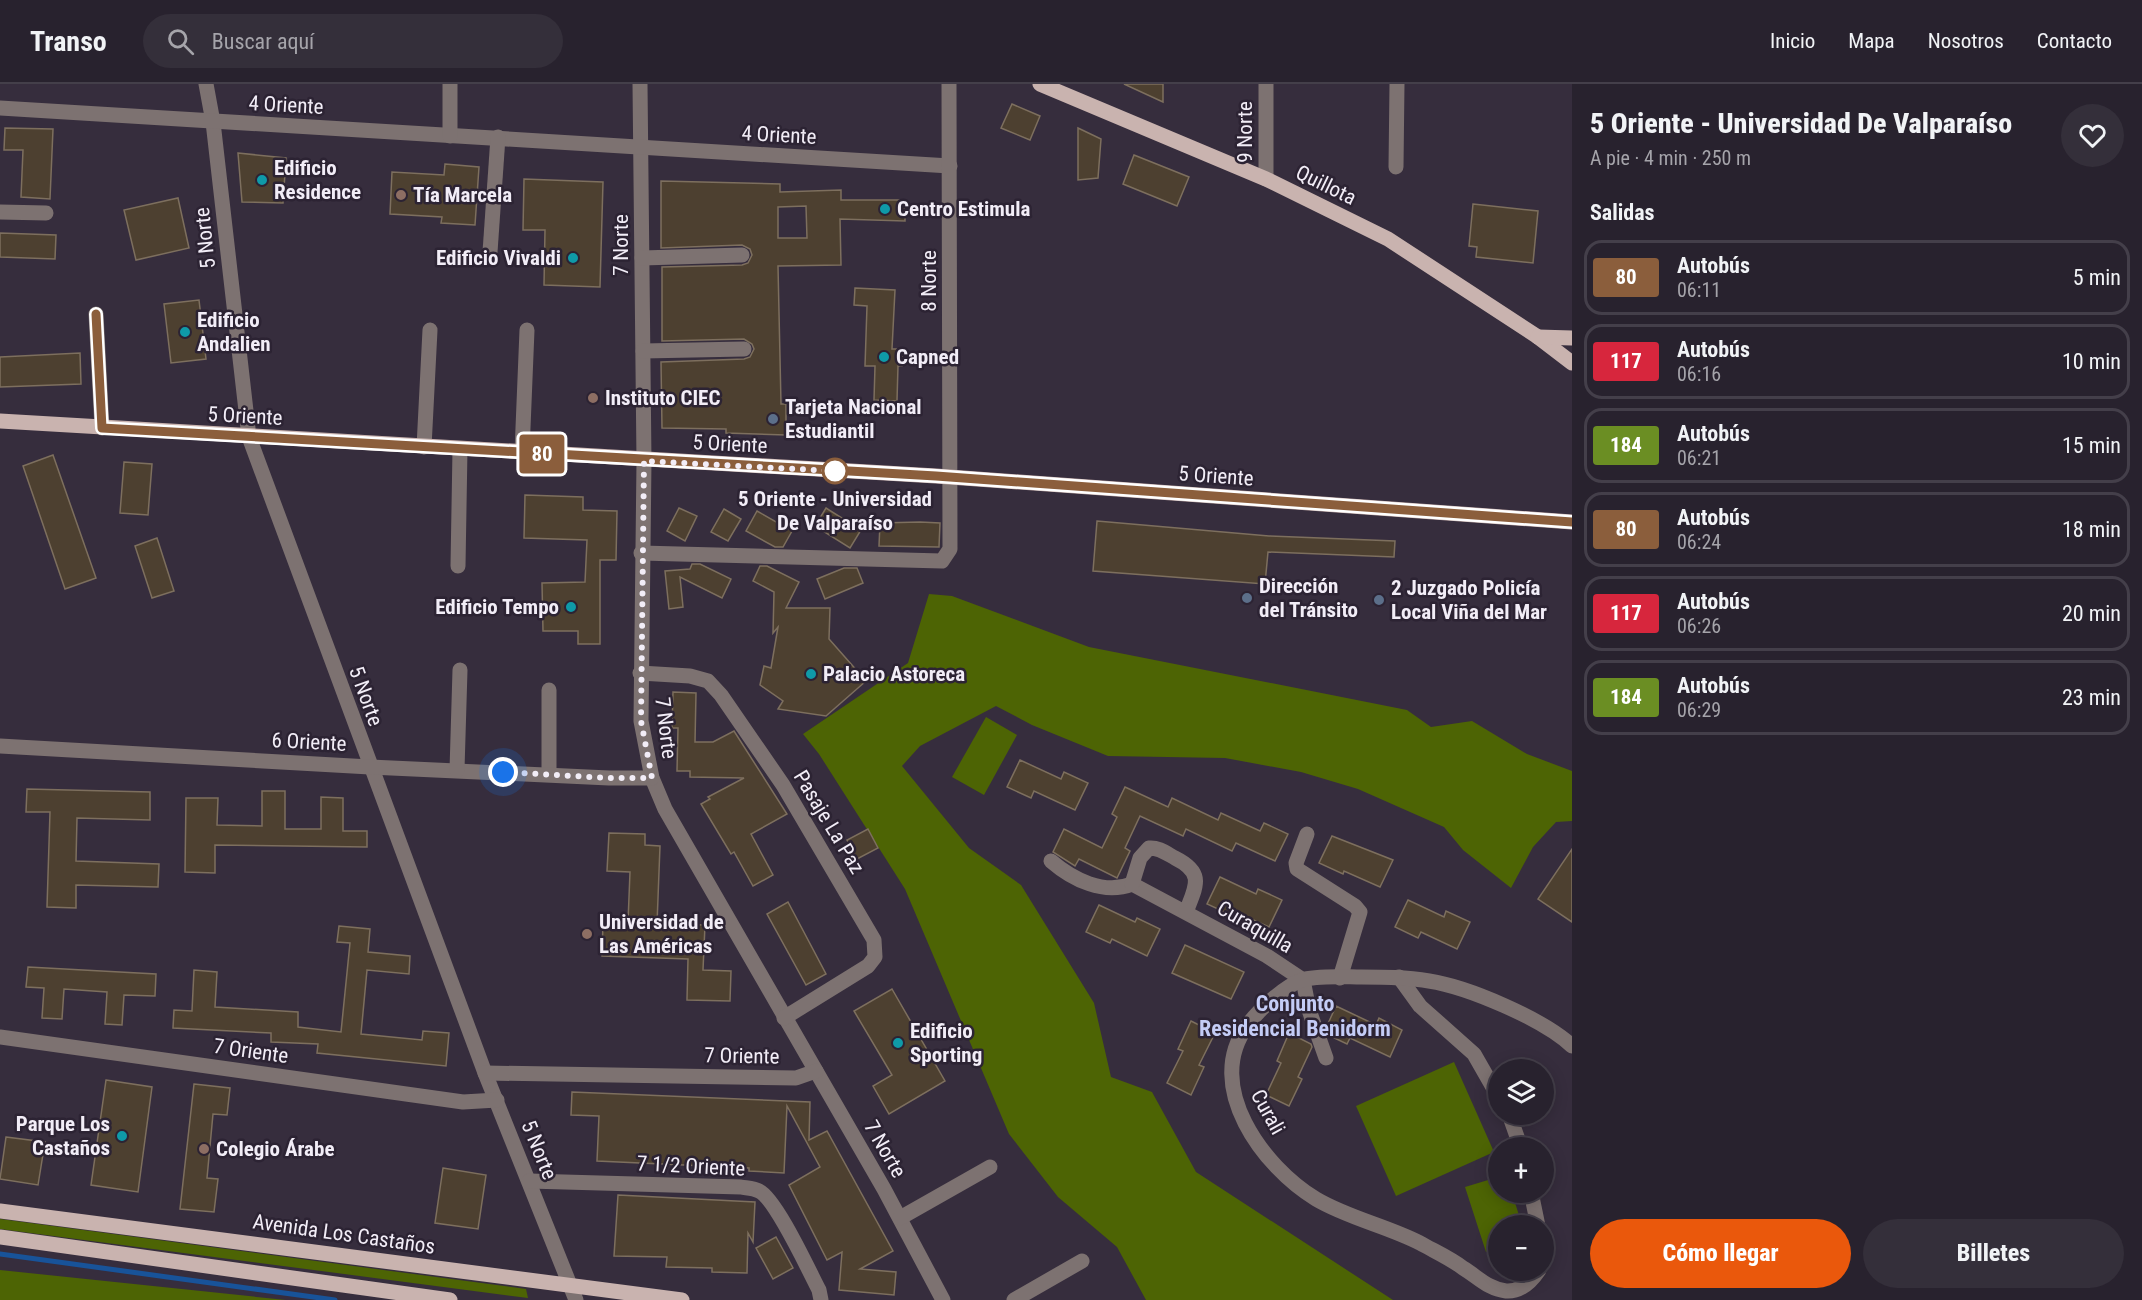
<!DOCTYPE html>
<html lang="es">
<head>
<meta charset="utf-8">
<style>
	:root { --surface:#28222e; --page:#342f3a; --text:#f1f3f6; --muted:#a5a4aa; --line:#443f4a; --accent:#ea580c }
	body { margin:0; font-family:"Roboto Condensed",sans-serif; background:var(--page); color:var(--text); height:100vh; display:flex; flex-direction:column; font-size:22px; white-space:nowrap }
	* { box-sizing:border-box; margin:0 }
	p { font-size:20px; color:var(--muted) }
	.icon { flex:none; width:33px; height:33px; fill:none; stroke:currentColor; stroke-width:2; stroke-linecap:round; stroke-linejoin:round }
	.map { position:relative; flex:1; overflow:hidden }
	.details { display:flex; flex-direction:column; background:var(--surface); width:570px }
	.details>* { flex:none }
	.badge { padding:0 12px; border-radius:4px; font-size:21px; line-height:39px }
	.tools { position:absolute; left:1488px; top:975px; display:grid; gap:12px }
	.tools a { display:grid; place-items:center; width:66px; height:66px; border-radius:50%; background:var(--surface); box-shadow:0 3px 15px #0003,0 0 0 2px var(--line); font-size:30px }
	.you { position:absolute; width:30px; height:30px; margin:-15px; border:4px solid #fff; border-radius:50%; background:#1a73e8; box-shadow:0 0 0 9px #1a73e833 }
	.map>.badge { position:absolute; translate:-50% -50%; box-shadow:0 0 0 3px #fff }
	h2 { padding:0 18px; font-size:22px; line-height:54px }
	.round { display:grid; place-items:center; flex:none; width:63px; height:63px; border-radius:32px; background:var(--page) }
	.overview { display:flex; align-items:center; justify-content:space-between; height:102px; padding:0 18px }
	h1 { font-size:28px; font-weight:800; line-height:45px }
	.cta { display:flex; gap:12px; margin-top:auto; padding:12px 18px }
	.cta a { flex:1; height:69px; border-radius:36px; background:var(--accent); color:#fff; font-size:24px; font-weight:800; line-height:69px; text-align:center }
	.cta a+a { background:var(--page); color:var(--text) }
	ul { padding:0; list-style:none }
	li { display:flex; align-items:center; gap:18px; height:75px; margin:0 12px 9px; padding:0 6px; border:3px solid var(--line); border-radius:18px }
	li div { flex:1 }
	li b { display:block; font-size:22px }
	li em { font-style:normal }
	li .badge { min-width:66px; font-weight:700; text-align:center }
	header { display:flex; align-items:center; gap:36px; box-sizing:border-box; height:84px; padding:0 30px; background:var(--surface); border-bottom:2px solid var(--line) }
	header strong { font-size:28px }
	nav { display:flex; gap:33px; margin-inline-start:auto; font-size:21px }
	.search { width:420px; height:54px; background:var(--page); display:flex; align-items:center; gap:15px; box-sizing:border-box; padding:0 21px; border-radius:33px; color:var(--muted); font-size:22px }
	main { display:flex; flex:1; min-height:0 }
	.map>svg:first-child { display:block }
	.green { fill:#4d6404 }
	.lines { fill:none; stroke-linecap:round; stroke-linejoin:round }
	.stream { stroke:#185399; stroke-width:5 }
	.building { fill:#4d4030; stroke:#7d6f5e; stroke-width:1.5; fill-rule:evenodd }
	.minor { stroke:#7d7271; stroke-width:15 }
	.major { stroke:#c9b3af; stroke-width:15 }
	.line-casing { stroke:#fff; stroke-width:14 }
	.line { stroke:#8b5e3c; stroke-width:9 }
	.walk { stroke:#f2edf7; stroke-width:6; stroke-dasharray:0 10.8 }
	.culture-dot { fill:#0f9aa8; stroke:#2c2333; stroke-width:2 }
	.education-dot { fill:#8d6e63; stroke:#2c2333; stroke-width:2 }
	.service-dot { fill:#5c6f8a; stroke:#2c2333; stroke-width:2 }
	.stop-dot { fill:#fff; stroke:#8b5e3c; stroke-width:3 }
	.labels { text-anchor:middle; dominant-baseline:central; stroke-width:5; stroke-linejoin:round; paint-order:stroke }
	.street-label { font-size:21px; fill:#f2edf7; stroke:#2c2333 }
	.poi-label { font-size:21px; font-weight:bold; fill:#f2edf7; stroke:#2c2333; text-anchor:start }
	.stop-label { font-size:21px; font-weight:bold; fill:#f2edf7; stroke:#2c2333 }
	.neighbourhood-label { font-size:22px; font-weight:bold; fill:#c4ccf6; stroke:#2c2333 }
</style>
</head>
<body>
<header>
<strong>Transo</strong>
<div class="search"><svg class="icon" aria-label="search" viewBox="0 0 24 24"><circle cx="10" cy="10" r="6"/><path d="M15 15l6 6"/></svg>Buscar aquí</div>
<nav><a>Inicio</a><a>Mapa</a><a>Nosotros</a><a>Contacto</a></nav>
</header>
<main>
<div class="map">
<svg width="1572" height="1216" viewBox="0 0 1572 1216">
	<rect width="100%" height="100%" fill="#362d3d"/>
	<g class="green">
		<path d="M929,510L952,512L1089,563L1407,626L1431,643L1472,637L1527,670L1572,687V737L1556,738L1533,763L1511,804L1463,766L1444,743L1358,705L1301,688L1225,674L1108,672L1032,641L996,622L920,662L902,682L969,764L1021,801L1094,919L1111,993L1152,1008L1196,1088L1393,1216H1146L1117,1163L1058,1113L1009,1050L905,805L819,670L803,650L908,579Z"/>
		<path d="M986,633L1017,651L984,711L952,693Z"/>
		<path d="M1454,978L1494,1068L1396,1112L1356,1022Z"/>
		<path d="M1498,1093V1108L1512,1109L1522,1141L1498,1142V1164L1486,1168L1465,1103Z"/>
		<path d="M0,1135L526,1205L528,1214L0,1145Z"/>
		<path d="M0,1186L286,1216H0Z"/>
	</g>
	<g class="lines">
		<path class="stream" d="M0,1170L335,1216"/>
	</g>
	<g class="building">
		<path d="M1124,0H1163V18Z"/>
		<path d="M1012,20L1040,32L1030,56L1001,44Z"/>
		<path d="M5,44L53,45L50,115L21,113L23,66H4Z"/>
		<path d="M1078,44L1101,55L1098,94L1078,96Z"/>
		<path d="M238,69L286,74L283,119L242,118Z"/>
		<path d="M1134,71L1189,93L1177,122L1123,100Z"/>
		<path d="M445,80L479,83L475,141L441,139L442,133L390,130L392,88L444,91Z"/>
		<path d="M524,95L603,98L600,203L544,201L545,146H523Z"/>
		<path d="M661,97L780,100V108L841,106V116H905V137L840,135L841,181L778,182L781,320H786V351L726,349V345L662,344L661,278L744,275L750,273L754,265L752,260L744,255L662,257V183L742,181L748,179L752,171L750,165L742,161L661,164ZM806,122L807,154H778V123Z"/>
		<path d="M178,114L189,164L136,176L124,126Z"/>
		<path d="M1473,120L1538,127L1533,179L1476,173L1477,163L1469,162Z"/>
		<path d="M0,149L56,151L55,175L0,173Z"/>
		<path d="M855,204L895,206L892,265H902V282H898L897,317L874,316L875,282H865L867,222L854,221Z"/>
		<path d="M199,216L206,275L171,279L164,220Z"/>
		<path d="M80,269L81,300L0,303V273Z"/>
		<path d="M53,371L96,494L65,505L23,382Z"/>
		<path d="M124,378L152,380L148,431L120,429Z"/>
		<path d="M525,411L583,413V426L617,427L616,476H600V560H578V547H543L542,499L585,498L587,456L524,454Z"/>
		<path d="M679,424L697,432L685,457L667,447Z"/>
		<path d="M826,424L861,446L850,464L815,442Z"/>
		<path d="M724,425L741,435L728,457L711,448Z"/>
		<path d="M757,427L792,447L783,463H775L746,447Z"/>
		<path d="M1097,437L1269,452L1395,457L1394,473L1268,468L1265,500L1093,487Z"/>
		<path d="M920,438L940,439L939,463L879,462L880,439Z"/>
		<path d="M157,454L174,507L152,514L135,462Z"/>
		<path d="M692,480H700L731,495L722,514L680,493L683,523L669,525L665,487L690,485Z"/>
		<path d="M760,482H767L799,498L786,524H830L829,555L866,597L826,632L778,625L783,617L760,601L764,582L771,584L778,543L773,549L774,508L753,497Z"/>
		<path d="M844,484H857L863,499L825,515L817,495Z"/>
		<path d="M673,608L696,609L695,658H713L734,647L787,730L751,750L773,791L753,802L734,768L731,770L701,720L710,715L708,713L744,694L690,693V687H677L678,644H672Z"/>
		<path d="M1020,676L1061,695L1064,688L1088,699L1075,726L1034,707L1031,714L1007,703Z"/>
		<path d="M1125,703L1168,723L1172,714L1218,736L1221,729L1260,747L1264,739L1288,750L1275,777L1236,759L1232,767L1186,745L1183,752L1140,732L1125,764L1130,767L1117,794L1079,775L1075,782L1053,768L1064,745L1102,764L1117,733L1112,730Z"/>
		<path d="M27,705L150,708V736L77,734L76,777L159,780L158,803L76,801V824L47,823L50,728H26Z"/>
		<path d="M262,707H285V745H321V713L343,714V747H367V763L215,761V789L185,788L186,714H218L217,741L262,742Z"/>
		<path d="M868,745L878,764L857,775L847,756Z"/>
		<path d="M609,749L645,750V761L660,762L657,840L705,841L703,886L731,887L730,917L687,916L688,875L602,872L603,838H628L630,788L607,787Z"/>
		<path d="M1332,752L1393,776L1380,803L1344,787L1343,790L1319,779Z"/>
		<path d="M1572,765V838L1538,815Z"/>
		<path d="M1220,793L1256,810L1258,805L1282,816L1269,843L1233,827L1231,831L1207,820Z"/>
		<path d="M1408,816L1444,833L1446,827L1470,838L1457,865L1421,848L1418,854L1395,843Z"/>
		<path d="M788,818L826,890L806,901L767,830Z"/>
		<path d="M1099,821L1135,838L1137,834L1160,845L1147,872L1112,855L1110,859L1086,848Z"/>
		<path d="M339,842L370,845L368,868L410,872L409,890L367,886L361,950L422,956L423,947L449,949L446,982L317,969L318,960L271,958V949L173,944L174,926L192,927L194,886L217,888L215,923L298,928V943L341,948L350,859L337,858Z"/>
		<path d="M1185,861L1244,888L1231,915L1172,889Z"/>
		<path d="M28,883L156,890L155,912L124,911L122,941L105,940L107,908L64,905L62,935L42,934L44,904L26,903Z"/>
		<path d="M892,905L945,997L889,1030L873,1002L892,991L854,927Z"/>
		<path d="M1336,922L1376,941L1379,934L1402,946L1390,973L1350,954L1347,960L1328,951L1326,944Z"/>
		<path d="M1191,937L1215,949L1199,981L1204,983L1191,1011L1167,999L1183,967L1178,965Z"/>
		<path d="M1289,949L1311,960L1312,963L1298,993L1302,995L1289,1022L1266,1011L1281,979L1277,977Z"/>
		<path d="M106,996L152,1003L138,1108L91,1101Z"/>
		<path d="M194,1000L230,1004L227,1031L213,1030L207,1094L218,1095L214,1128L180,1125Z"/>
		<path d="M572,1008L810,1018L809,1056L827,1047L893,1167L860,1185L896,1188L894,1211L839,1206L842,1168L827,1176L789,1101L820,1083L787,1022L784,1089L749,1087V1084L597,1077L599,1032L571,1031Z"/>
		<path d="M6,1053L45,1058L38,1101L0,1095Z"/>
		<path d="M443,1084L486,1091L478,1145L435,1139Z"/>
		<path d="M618,1111L755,1118L753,1158L748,1149L747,1189L712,1188V1184L666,1183L667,1173L614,1172Z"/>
		<path d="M776,1153L793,1184L773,1195L756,1164Z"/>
	</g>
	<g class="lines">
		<g class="minor">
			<path d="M206,0L213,38L249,353L485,989L576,1216"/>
			<path d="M640,0L644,377L641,637L652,694L665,725L884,1105L943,1216"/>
			<path d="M1266,0V95"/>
			<path d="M0,24L950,82"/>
			<path d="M450,52V0"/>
			<path d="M1396,83L1397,0"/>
			<path d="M0,128L46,129"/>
			<path d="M490,168L498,53"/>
			<path d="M642,174L742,171"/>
			<path d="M96,230L102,344"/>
			<path d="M643,267L744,265"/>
			<path d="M424,363L430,246"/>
			<path d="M522,368L527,246"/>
			<path d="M641,469L942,477L950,465L949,0"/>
			<path d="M458,482L460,365"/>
			<path d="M640,589L690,592L708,597L721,611L783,701L874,856L875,873L868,882L784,934"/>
			<path d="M549,606V690"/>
			<path d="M0,662L370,683L609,694H652"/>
			<path d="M457,686L460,586"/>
			<path d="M1307,750L1296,779L1297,785L1355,822L1360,828L1340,894"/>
			<path d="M1051,777C1073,796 1104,811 1132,800L1267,872L1303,896L1309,926L1326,974"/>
			<path d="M1132,800L1140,774L1149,764C1158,763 1166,769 1175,774C1205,789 1196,802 1186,828"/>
			<path d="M1399,893L1420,922L1474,970L1498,1012"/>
			<path d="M0,953L463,1018L497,1016"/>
			<path d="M485,989L796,994L816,987"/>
			<path d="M1509,1030L1521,1064"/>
			<path d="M529,1097L741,1103C746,1104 754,1104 759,1107C776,1115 809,1187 819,1206L821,1216"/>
			<path d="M1531,1108L1538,1142"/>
			<path d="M900,1134L990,1083"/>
			<path d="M1539,1186C1531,1198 1521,1208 1506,1207C1488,1205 1478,1193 1463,1184C1450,1174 1434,1167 1420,1159C1387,1142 1348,1134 1316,1115C1263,1083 1203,1002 1247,942C1257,927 1285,902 1302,896C1316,891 1346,893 1361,893C1384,893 1406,893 1429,897C1468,903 1543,935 1572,962"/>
			<path d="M1014,1216L1082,1177"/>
		</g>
		<g class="major">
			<path d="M1040,0L1266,95L1388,155L1538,253L1572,279"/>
			<path d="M1538,253L1572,254"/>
			<path d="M0,337L936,392L1572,438"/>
			<path d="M0,1127L682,1216"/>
			<path d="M0,1153L450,1216"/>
		</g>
	</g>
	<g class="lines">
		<defs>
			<path id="line" d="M96,230L102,344L936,392L1572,438"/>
		</defs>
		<use href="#line" class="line-casing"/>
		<use href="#line" class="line"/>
		<path class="walk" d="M503,688L609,694H652L641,637L644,377L835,387"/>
	</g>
	<g class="culture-dot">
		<circle cx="262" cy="96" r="6"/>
		<circle cx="885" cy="125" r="6"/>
		<circle cx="573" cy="174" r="6"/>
		<circle cx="185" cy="248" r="6"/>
		<circle cx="884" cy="273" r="6"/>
		<circle cx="571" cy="523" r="6"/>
		<circle cx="811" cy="590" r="6"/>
		<circle cx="898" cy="959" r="6"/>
		<circle cx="122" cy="1052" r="6"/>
	</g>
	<g class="education-dot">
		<circle cx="401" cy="111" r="6"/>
		<circle cx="593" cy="314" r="6"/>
		<circle cx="587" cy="850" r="6"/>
		<circle cx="204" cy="1065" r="6"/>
	</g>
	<g class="service-dot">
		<circle cx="773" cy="335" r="6"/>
		<circle cx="1247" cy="514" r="6"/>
		<circle cx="1379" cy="516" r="6"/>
	</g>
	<circle class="stop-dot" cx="835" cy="387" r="12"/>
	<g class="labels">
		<g class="street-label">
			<text transform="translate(286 21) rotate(3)">4 Oriente</text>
			<text transform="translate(1245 48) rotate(-90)">9 Norte</text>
			<text transform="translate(779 51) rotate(3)">4 Oriente</text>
			<text transform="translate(1326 101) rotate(26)">Quillota</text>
			<text transform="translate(205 154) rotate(-96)">5 Norte</text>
			<text transform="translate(621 161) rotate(-90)">7 Norte</text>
			<text transform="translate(929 197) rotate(-90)">8 Norte</text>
			<text transform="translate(245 332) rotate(3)">5 Oriente</text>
			<text transform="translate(730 360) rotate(3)">5 Oriente</text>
			<text transform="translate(1216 392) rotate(4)">5 Oriente</text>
			<text transform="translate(366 612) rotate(70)">5 Norte</text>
			<text transform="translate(666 644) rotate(83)">7 Norte</text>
			<text transform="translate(309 658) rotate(3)">6 Oriente</text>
			<text transform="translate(829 738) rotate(59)">Pasaje La Paz</text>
			<text transform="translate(1255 843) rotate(30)">Curaquilla</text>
			<text transform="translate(251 967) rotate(8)">7 Oriente</text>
			<text transform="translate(742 972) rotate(1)">7 Oriente</text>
			<text transform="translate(1268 1028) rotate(61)">Curali</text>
			<text transform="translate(885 1065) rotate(60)">7 Norte</text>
			<text transform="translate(539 1066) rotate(68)">5 Norte</text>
			<text transform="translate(691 1082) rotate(3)">7 1/2 Oriente</text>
			<text transform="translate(344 1150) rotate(8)">Avenida Los Castaños</text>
		</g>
		<g class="poi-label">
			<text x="274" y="84">Edificio<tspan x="274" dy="24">Residence</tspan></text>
			<text x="413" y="111">Tía Marcela</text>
			<text x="897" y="125">Centro Estimula</text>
			<text x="561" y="174" text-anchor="end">Edificio Vivaldi</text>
			<text x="197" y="236">Edificio<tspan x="197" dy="24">Andalien</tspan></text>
			<text x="896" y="273">Capned</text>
			<text x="605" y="314">Instituto CIEC</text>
			<text x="785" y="323">Tarjeta Nacional<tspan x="785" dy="24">Estudiantil</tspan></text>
			<text x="1259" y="502">Dirección<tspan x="1259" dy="24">del Tránsito</tspan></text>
			<text x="1391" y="504">2 Juzgado Policía<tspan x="1391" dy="24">Local Viña del Mar</tspan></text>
			<text x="559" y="523" text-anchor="end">Edificio Tempo</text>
			<text x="823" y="590">Palacio Astoreca</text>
			<text x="599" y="838">Universidad de<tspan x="599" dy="24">Las Américas</tspan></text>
			<text x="910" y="947">Edificio<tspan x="910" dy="24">Sporting</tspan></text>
			<text x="110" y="1040" text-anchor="end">Parque Los<tspan x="110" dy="24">Castaños</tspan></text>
			<text x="216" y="1065">Colegio Árabe</text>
		</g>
		<g class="stop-label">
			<text x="835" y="415">5 Oriente - Universidad<tspan x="835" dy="24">De Valparaíso</tspan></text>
		</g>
		<g class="neighbourhood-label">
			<text x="1295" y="919">Conjunto<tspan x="1295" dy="25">Residencial Benidorm</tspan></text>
		</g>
	</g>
</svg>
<div class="tools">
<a><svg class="icon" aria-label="layers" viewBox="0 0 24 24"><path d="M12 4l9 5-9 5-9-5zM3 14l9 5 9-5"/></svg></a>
<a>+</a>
<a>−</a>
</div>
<div class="you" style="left:503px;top:688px"></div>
<b class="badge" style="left:542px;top:370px;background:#8b5e3c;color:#fff">80</b>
</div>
<section class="details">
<div class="overview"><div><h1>5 Oriente - Universidad De Valparaíso</h1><p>A pie · 4 min · 250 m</p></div><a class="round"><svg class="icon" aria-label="heart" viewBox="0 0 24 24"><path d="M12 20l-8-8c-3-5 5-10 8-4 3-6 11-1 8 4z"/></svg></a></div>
<h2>Salidas</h2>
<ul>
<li><span class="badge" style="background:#8b5e3c;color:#fff">80</span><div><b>Autobús</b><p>06:11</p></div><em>5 min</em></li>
<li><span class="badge" style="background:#d7263d;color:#fff">117</span><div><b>Autobús</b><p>06:16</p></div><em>10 min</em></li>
<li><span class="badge" style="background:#6b8e23;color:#fff">184</span><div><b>Autobús</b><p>06:21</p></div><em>15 min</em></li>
<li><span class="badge" style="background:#8b5e3c;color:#fff">80</span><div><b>Autobús</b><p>06:24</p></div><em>18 min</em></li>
<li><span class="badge" style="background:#d7263d;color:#fff">117</span><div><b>Autobús</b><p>06:26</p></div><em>20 min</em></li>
<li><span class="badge" style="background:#6b8e23;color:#fff">184</span><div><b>Autobús</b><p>06:29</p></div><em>23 min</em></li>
</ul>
<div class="cta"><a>Cómo llegar</a><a>Billetes</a></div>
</section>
</main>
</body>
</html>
